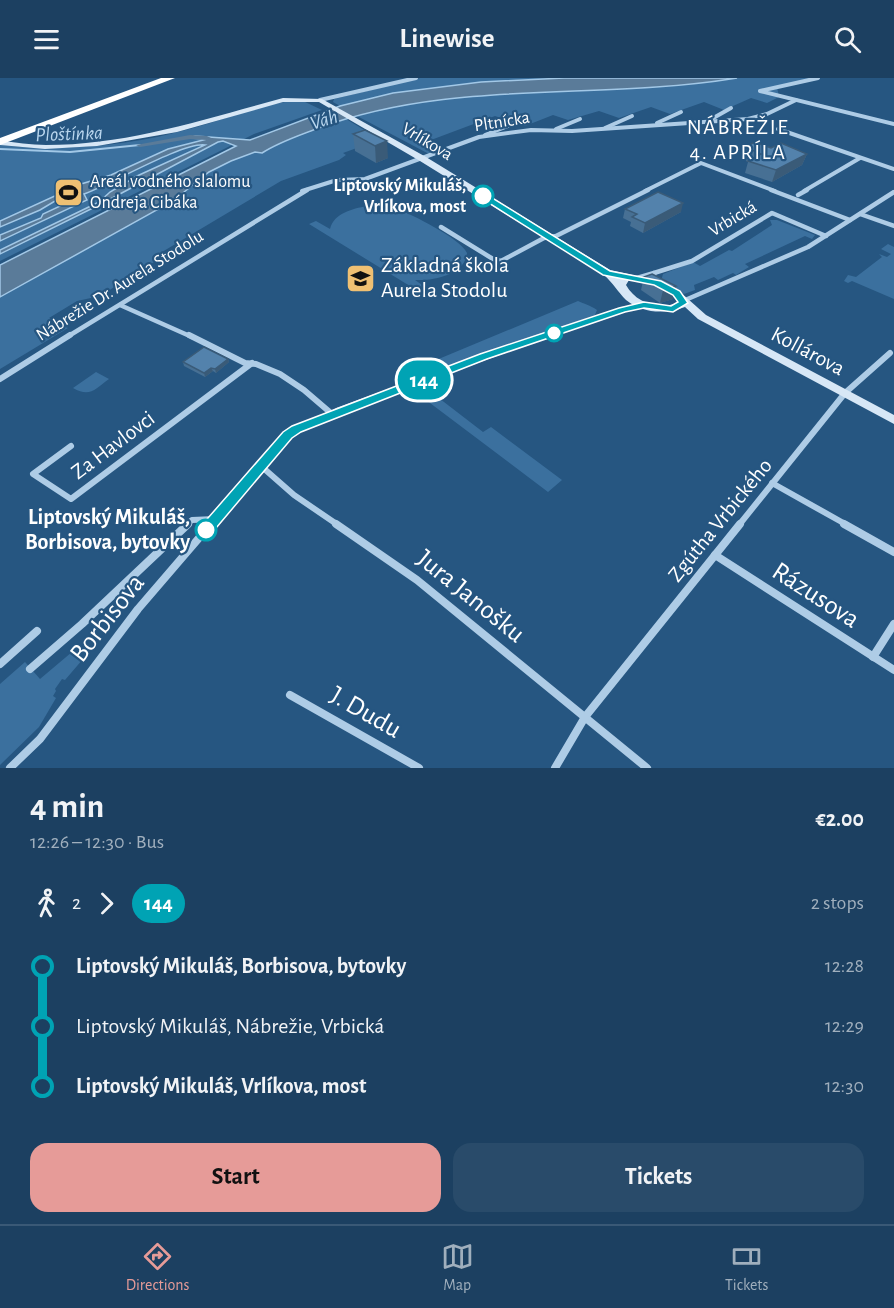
<!DOCTYPE html>
<html lang="en">
<head>
<meta charset="utf-8">
<style>
	:root { --surface:#1c4061; --page:#294b6a; --text:#f1f3f6; --muted:#a0afbd; --line:#3a5976; --accent:#e69b98 }
	body { margin:0; font-family:"Alegreya Sans",sans-serif; background:var(--page); color:var(--text); height:100vh; display:flex; flex-direction:column; font-size:22px; white-space:nowrap }
	* { box-sizing:border-box; margin:0 }
	p { font-size:20px; color:var(--muted) }
	.icon { flex:none; width:33px; height:33px; fill:none; stroke:currentColor; stroke-width:2; stroke-linecap:round; stroke-linejoin:round }
	.map { position:relative; height:690px; overflow:hidden }
	.details { display:flex; flex-direction:column; background:var(--surface); flex:1 }
	.details>* { flex:none }
	.badge { padding:0 12px; border-radius:20px; font-size:21px; line-height:39px }
	.map>.badge { position:absolute; translate:-50% -50%; box-shadow:0 0 0 3px #fff }
	.legs { display:flex; align-items:center; gap:9px; height:66px; padding:0 30px; font-size:20px }
	.legs p { margin-inline-start:auto }
	.summary { display:flex; align-items:center; justify-content:space-between; height:102px; padding:0 30px }
	h1 { font-size:33px; font-weight:700; line-height:45px }
	.cta { display:flex; gap:12px; margin-top:auto; padding:12px 30px }
	.cta a { flex:1; height:69px; border-radius:18px; background:var(--accent); color:#111; font-size:24px; font-weight:700; line-height:69px; text-align:center }
	.cta a+a { background:var(--page); color:var(--text) }
	ul { padding:0 30px; list-style:none }
	li { display:flex; align-items:center; gap:21px; height:60px; font-size:22px }
	li i { display:grid; place-items:center; width:9px; height:100%; margin:0 8px; background:currentColor }
	li i::after { content:''; width:15px; height:15px; margin:-8px; border:4px solid; border-radius:50%; background:var(--surface) }
	li p { margin-inline-start:auto }
	li:first-child i { background:linear-gradient(#0000 50%,currentColor 0) }
	li:last-child i { background:linear-gradient(currentColor 50%,#0000 0) }
	header { display:flex; justify-content:space-between; align-items:center; height:78px; padding:0 30px; background:var(--surface); font-size:27px; font-weight:700 }
	.dock { display:flex; justify-content:space-around; align-items:center; height:84px; border-top:2px solid var(--line); background:var(--surface); font-size:16px; color:var(--muted) }
	.dock a { display:grid; justify-items:center; gap:3px }
	.dock .on { color:var(--accent) }
	.map>svg:first-child { display:block }
	.green { fill:#3b709e }
	.water { fill:#5a7b99; stroke:#a2c8e7; stroke-width:1.5 }
	.lines { fill:none; stroke-linecap:round; stroke-linejoin:round }
	.stream { stroke:#a2c8e7; stroke-width:2 }
	.canal { fill:#5a7b99; fill-rule:evenodd }
	.street-far3 { stroke:#aecce6; stroke-width:4 }
	.street-far2 { stroke:#aecce6; stroke-width:4.5 }
	.street-far1 { stroke:#aecce6; stroke-width:6 }
	.street { stroke:#aecce6; stroke-width:8 }
	.secondary { fill:#d7e7f6; fill-rule:evenodd }
	.highway { fill:#fff; fill-rule:evenodd }
	.wall { fill:#477094 }
	.shaded-wall { fill:#3a5b78 }
	.building { fill:#5382ac; stroke:#3a5b78; stroke-width:1.5 }
	.line-1 { fill:#00a3b4; stroke:#fff; stroke-width:1.5 }
	.stop-1-dot { fill:#fff; stroke:#00a3b4; stroke-width:3 }
	.labels { text-anchor:middle; dominant-baseline:central; stroke-width:4.5; stroke-linejoin:round; paint-order:stroke }
	.far-street-label { font-size:18px; fill:#fff; stroke:#265681 }
	.far-poi-label { font-size:18px; fill:#fff; stroke:#265681; text-anchor:start }
	.far-stop-label { font-size:18px; font-weight:bold; fill:#fff; stroke:#265681; text-anchor:end }
	.far-water-label { font-size:20px; font-style:italic; fill:#b9d6ee; stroke:#265681 }
	.far-quarter-label { font-size:22px; letter-spacing:1.5px; fill:#fff; stroke:#265681 }
	.poi-label { font-size:22px; fill:#fff; stroke:#265681; text-anchor:start }
	.street-label { font-size:22px; fill:#fff; stroke:#265681 }
	.stop-label { font-size:22px; font-weight:bold; fill:#fff; stroke:#265681; text-anchor:end }
	.near-street-label { font-size:27px; fill:#fff; stroke:#265681 }
</style>
</head>
<body>
<header><svg class="icon" aria-label="menu" viewBox="0 0 24 24"><path d="M4 6h16M4 12h16M4 18h16"/></svg>Linewise<svg class="icon" aria-label="search" viewBox="0 0 24 24"><circle cx="10" cy="10" r="6"/><path d="M15 15l6 6"/></svg></header>
<div class="map">
<svg width="894" height="690" viewBox="0 0 894 690">
	<rect width="100%" height="100%" fill="#265681"/>
	<g class="green">
		<path d="M420,0H564C487,2 414,10 340,28L333,24L334,21Z"/>
		<path d="M737,0H812L777,9L779,19L767,25L751,20L724,32L704,24L670,36L651,29L619,40L599,33L568,42L553,37L525,48L495,38L423,65L438,73L429,76L357,38C376,33 395,27 415,24C521,7 630,17 737,0Z"/>
		<path d="M291,23H303L322,32L254,56L0,183V67C65,74 130,68 193,50C225,42 258,27 291,23Z"/>
		<path d="M346,41L376,59L365,67L343,75L346,77L339,82L281,103L162,174L159,181L100,218L77,223L49,240L68,250L0,291V219L173,123L209,94L231,83L255,74L262,75L273,68Z"/>
		<path d="M367,128C376,127 386,127 395,130C411,136 460,160 467,175C465,197 433,203 415,202L425,209L418,213L309,146L316,143L330,151C334,135 352,131 367,128Z"/>
		<path d="M770,142H777L815,157L812,161L805,158L745,186L749,189L736,197L733,195L718,202L714,199L694,207L695,212L684,216L661,203L663,196L693,184L700,188L729,172L732,173L772,147Z"/>
		<path d="M888,166L894,169V221L852,203L848,205L844,203L848,197L856,199L882,179L879,176L887,179L891,176L881,171Z"/>
		<path d="M578,223C584,226 590,227 597,232L595,237L438,293L428,289L429,285Z"/>
		<path d="M96,294L109,301C95,311 90,320 73,310Z"/>
		<path d="M431,314L483,354L491,349L562,402L548,414L422,319Z"/>
		<path d="M72,574L83,581L65,602L62,601L55,611L56,613L53,618L56,620L39,649L0,687V606L25,584L40,601Z"/>
	</g>
	<path class="water" d="M564,0H737C598,23 450,0 316,51C298,58 279,64 262,75L255,74L231,83L209,94L173,123L0,219V187L236,68L223,63L218,64L101,126L0,176V172L99,124L110,114L137,98L205,67C183,64 112,106 84,116L87,122L0,163V157L41,140L43,136L71,123L77,117H65L40,132L0,149V143L81,106L111,97L168,71L207,61L189,60L195,58L250,62L340,28L393,15L481,4Z"/>
	<g class="lines">
		<path class="stream" d="M0,71L70,74L140,67"/>
		<path class="canal" d="M190,57L207,58L211,60L207,62L190,61L140,69L136,67Z"/>
		<g class="street-far3">
			<path d="M818,0L760,13L894,46"/>
			<path d="M320,22L416,0"/>
			<path d="M708,43L731,30"/>
			<path d="M657,45L681,34"/>
			<path d="M605,50L632,38"/>
			<path d="M556,51L580,41"/>
			<path d="M778,51L894,91"/>
			<path d="M485,57L515,45"/>
			<path d="M302,113L337,102L365,101L479,59L531,52L572,53L748,41L767,36L796,22"/>
			<path d="M645,113L701,85L775,113"/>
			<path d="M804,113L860,80"/>
		</g>
		<g class="street-far2">
			<path d="M771,112L850,142"/>
			<path d="M798,117L807,112"/>
			<path d="M860,136L894,148"/>
			<path d="M441,149L493,181L501,183L544,160L556,158L648,112"/>
			<path d="M654,195L692,183L772,135L826,158"/>
			<path d="M637,200L654,195V199"/>
			<path d="M683,223L808,169L894,114"/>
			<path d="M120,227L192,259"/>
			<path d="M67,259L307,112"/>
			<path d="M542,259L623,232L643,228"/>
		</g>
		<g class="street-far1">
			<path d="M189,257L245,285L256,286L280,296L304,312L332,336"/>
			<path d="M0,301L70,257"/>
			<path d="M71,368L33,396L71,421L252,285"/>
			<path d="M261,388L294,417L338,447"/>
			<path d="M772,405L847,447"/>
			<path d="M186,447L192,442L215,441"/>
			<path d="M210,447L288,357L339,332L546,257"/>
			<path d="M739,447L845,315L890,275"/>
		</g>
		<g class="street">
			<path d="M336,446L417,502L647,690"/>
			<path d="M844,446L894,474"/>
			<path d="M715,477L894,592"/>
			<path d="M873,579L894,546"/>
			<path d="M0,586L37,553"/>
			<path d="M30,591L82,546L188,446"/>
			<path d="M290,617L419,690"/>
			<path d="M10,690L40,661L138,531L211,446"/>
			<path d="M555,690L585,639L740,446"/>
		</g>
		<path class="secondary" d="M283,20L322,21L426,79L610,192L660,203L679,213L706,237L894,337V346L698,241L685,229C666,236 643,236 626,222C618,214 613,205 604,197L420,83L319,24H283L177,54L97,68L45,71L0,67V63C15,64 31,67 46,67C127,67 205,41 283,20ZM629,202C648,206 664,209 678,223L677,225C658,232 636,225 626,207Z"/>
		<path class="highway" d="M161,0H175L0,67V60Z"/>
	</g>
	<g class="wall">
		<path d="M365,52L388,80L376,85L355,73L353,56Z"/>
		<path d="M745,69L771,70L807,76L802,87L772,104L745,95L748,84L742,81Z"/>
		<path d="M625,131L681,134L643,155L630,148L631,144L623,140Z"/>
		<path d="M652,196L673,221L660,225L641,212L644,199Z"/>
		<path d="M228,281L229,284L216,295L213,293L205,299L184,288L183,284Z"/>
	</g>
	<g class="shaded-wall">
		<path d="M387,63L388,80L376,85L375,68Z"/>
		<path d="M807,76L802,87L772,104L776,92Z"/>
		<path d="M683,125L681,134L643,155L645,145Z"/>
		<path d="M676,208L673,221L660,225L663,212Z"/>
		<path d="M228,281L229,284L216,295L215,291Z"/>
		<path d="M211,290L213,293L205,299L204,295Z"/>
	</g>
	<g class="building">
		<path d="M365,52L387,63L375,68L353,56Z"/>
		<path d="M755,64L771,70L781,65L807,76L776,92L748,83L761,76L745,69Z"/>
		<path d="M658,114L683,125L645,145L632,139L637,136L625,131Z"/>
		<path d="M652,196L676,208L663,212L644,199Z"/>
		<path d="M204,269L228,281L215,291L211,290L204,295L183,284Z"/>
	</g>
	<path class="line-1" d="M481,116H486L610,193L661,203L680,213L688,225L673,234L644,230L625,234L487,281L301,354L292,360L211,456H201L199,452L201,448L283,354L292,348L480,276L619,230L644,224L671,228L678,224L673,217L654,207L603,197L481,120Z"/>
	<defs>
		<symbol id="stadium-square" viewBox="-11 -11 22 22"><rect x="-9" y="-9" width="18" height="18" rx="4" fill="#efc073" stroke="#265681"/><path d="M0-5a6.5 5 0 1 0 0 10a6.5 5 0 1 0 0-10ZM-3.5-1.8h7v3.6h-7Z" fill="#111"/></symbol>
		<symbol id="school-square" viewBox="-11 -11 22 22"><rect x="-9" y="-9" width="18" height="18" rx="4" fill="#efc073" stroke="#265681"/><path d="M0-5L7-2L0 1L-7-2ZM-4 1L0 2.5L4 1V4Q0 6-4 4Z" fill="#111"/></symbol>
	</defs>
	<g fill-rule="evenodd">
		<use href="#stadium-square" x="52" y="98" width="33" height="33"/>
		<use href="#school-square" x="344" y="184" width="33" height="33"/>
	</g>
	<g class="stop-1-dot">
		<circle cx="483" cy="118" r="10"/>
		<circle cx="554" cy="255" r="8"/>
		<circle cx="206" cy="452" r="10"/>
	</g>
	<g class="labels">
		<g class="far-street-label">
			<text transform="translate(502 44) rotate(-9)">Pltnícka</text>
			<text transform="translate(427 64) rotate(31)">Vrlíkova</text>
			<text transform="translate(733 141) rotate(-31)">Vrbická</text>
			<text transform="translate(120 208) rotate(-32)">Nábrežie Dr. Aurela Stodolu</text>
		</g>
		<g class="far-poi-label">
			<text x="90" y="104">Areál vodného slalomu<tspan x="90" dy="21">Ondreja Cibáka</tspan></text>
		</g>
		<g class="far-stop-label">
			<text x="466" y="108">Liptovský Mikuláš,<tspan x="466" dy="21">Vrlíkova, most</tspan></text>
		</g>
		<g class="far-water-label">
			<text transform="translate(324 42) rotate(-17)">Váh</text>
			<text transform="translate(69 56) rotate(-2)">Ploštínka</text>
		</g>
		<g class="far-quarter-label">
			<text x="738" y="49">NÁBREŽIE<tspan x="738" dy="25">4. APRÍLA</tspan></text>
		</g>
		<g class="poi-label">
			<text x="381" y="187">Základná škola<tspan x="381" dy="25">Aurela Stodolu</tspan></text>
		</g>
		<g class="street-label">
			<text transform="translate(808 273) rotate(28)">Kollárova</text>
			<text transform="translate(113 367) rotate(-37)">Za Havlovci</text>
			<text transform="translate(720 442) rotate(-51)">Zgútha Vrbického</text>
		</g>
		<g class="stop-label">
			<text x="190" y="439">Liptovský Mikuláš,<tspan x="190" dy="25">Borbisova, bytovky</tspan></text>
		</g>
		<g class="near-street-label">
			<text transform="translate(816 517) rotate(33)">Rázusova</text>
			<text transform="translate(471 518) rotate(39)">Jura Janošku</text>
			<text transform="translate(107 540) rotate(-52)">Borbisova</text>
			<text transform="translate(366 634) rotate(30)">J. Dudu</text>
		</g>
	</g>
</svg>
<b class="badge" style="left:424px;top:302px;background:#00a3b4;color:#fff">144</b>
</div>
<section class="details">
<div class="summary"><div><h1>4 min</h1><p>12:26 – 12:30 · Bus</p></div><b>€2.00</b></div>
<div class="legs"><svg class="icon" aria-label="walk" viewBox="0 0 24 24"><circle cx="13" cy="4" r="2"/><path d="M13 8l-2 6 4 7M11 14l-3 7M7 12l3-4h3l4 4"/></svg>2<svg class="icon" aria-label="forward" viewBox="0 0 24 24"><path d="M9 5l7 7-7 7"/></svg><b class="badge" style="background:#00a3b4;color:#fff">144</b><p>2 stops</p></div>
<ul>
<li><i style="color:#00a3b4"></i><b>Liptovský Mikuláš, Borbisova, bytovky</b><p>12:28</p></li>
<li><i style="color:#00a3b4"></i><span>Liptovský Mikuláš, Nábrežie, Vrbická</span><p>12:29</p></li>
<li><i style="color:#00a3b4"></i><b>Liptovský Mikuláš, Vrlíkova, most</b><p>12:30</p></li>
</ul>
<div class="cta"><a>Start</a><a>Tickets</a></div>
</section>
<nav class="dock">
<a class="on"><svg class="icon" aria-label="directions" viewBox="0 0 24 24"><path d="M12 3l9 9-9 9-9-9zM9 14v-3h6M13 9l2 2-2 2"/></svg>Directions</a>
<a><svg class="icon" aria-label="map" viewBox="0 0 24 24"><path d="M3 6l6-2 6 2 6-2v14l-6 2-6-2-6 2zM9 4v14M15 6v14"/></svg>Map</a>
<a><svg class="icon" aria-label="tickets" viewBox="0 0 24 24"><path d="M3 7h18v10H3zM15 7v10"/></svg>Tickets</a>
</nav>
</body>
</html>
